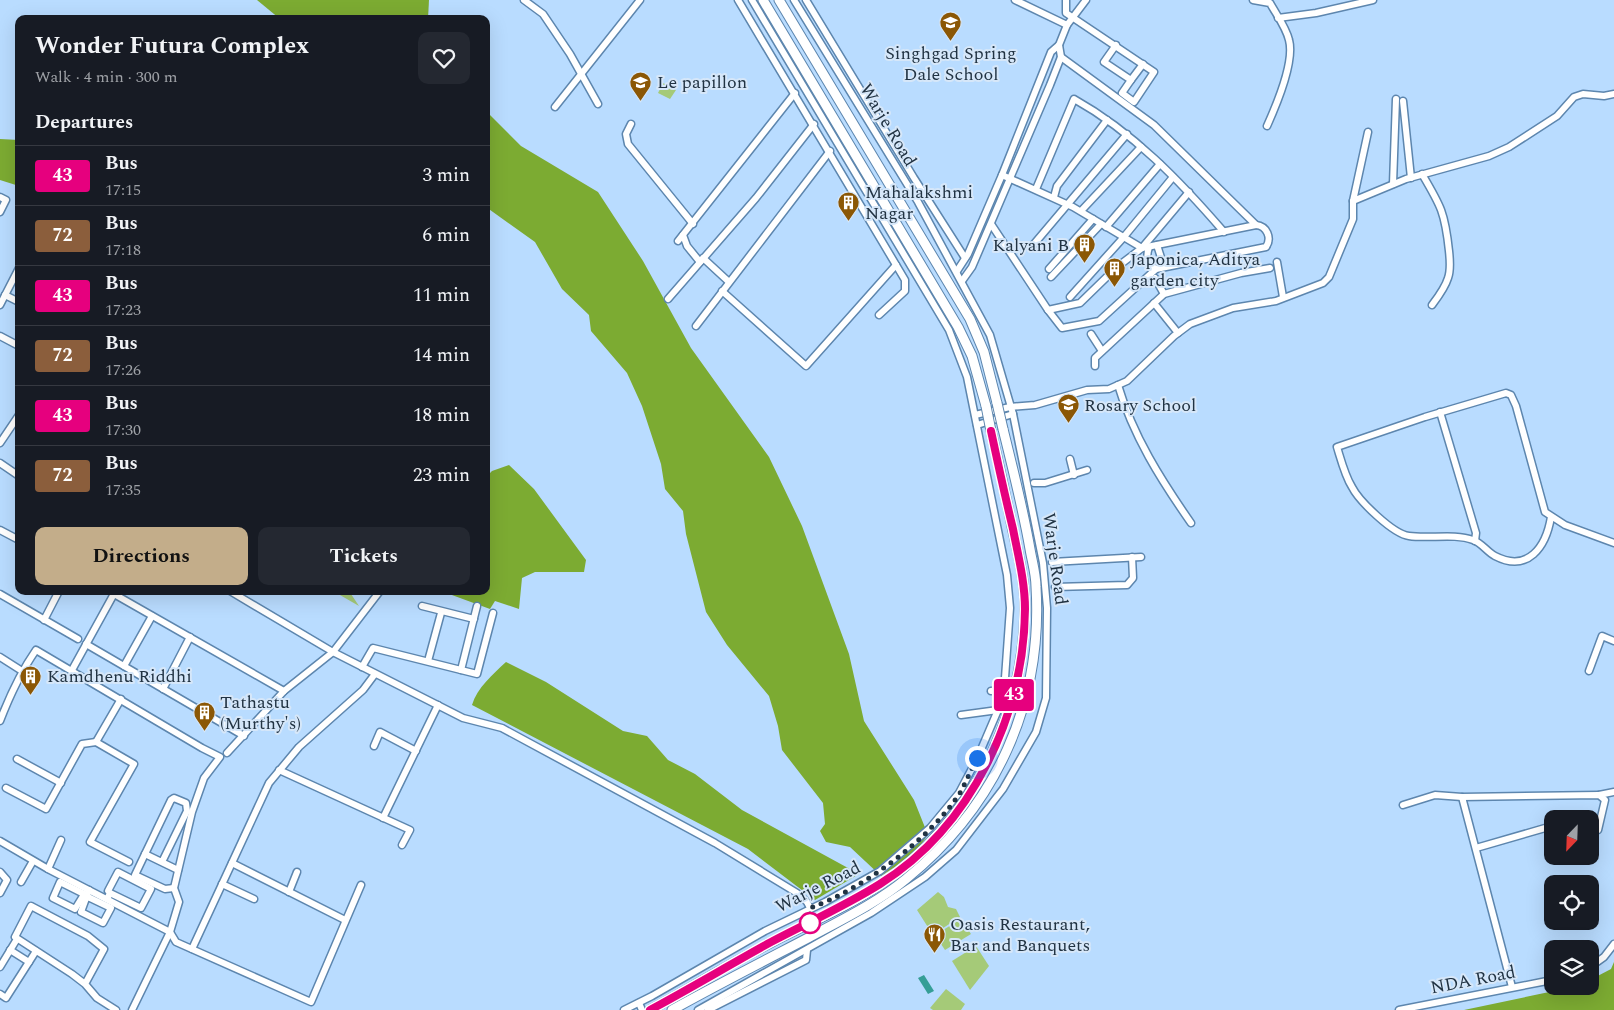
<!DOCTYPE html>
<html lang="en">
<head>
<meta charset="utf-8">
<style>
	:root { --surface:#171b24; --page:#242831; --text:#f1f3f6; --muted:#9ea1a6; --line:#363941; --accent:#c3ad8a }
	body { margin:0; font-family:Spectral,serif; background:var(--page); color:var(--text); height:100vh; display:flex; flex-direction:column; font-size:19px; white-space:nowrap }
	* { box-sizing:border-box; margin:0 }
	p { font-size:16px; color:var(--muted) }
	.icon { flex:none; width:28px; height:28px; fill:none; stroke:currentColor; stroke-width:2; stroke-linecap:round; stroke-linejoin:round }
	.map { position:relative; flex:1; overflow:hidden }
	.drawer { position:absolute; left:15px; top:15px; width:475px; height:580px; display:flex; flex-direction:column; background:var(--surface); border-radius:10px; box-shadow:0 5px 20px #0002 }
	.drawer>* { flex:none }
	.badge { padding:0 10px; border-radius:4px; font-size:18px; line-height:32px }
	.needle { width:32px; rotate:203deg }
	.fabs { position:absolute; left:1544px; top:810px; display:grid; gap:10px }
	.fabs a { display:grid; place-items:center; width:55px; height:55px; border-radius:10px; background:var(--surface); box-shadow:0 5px 20px #0002; font-size:25px }
	.you { position:absolute; width:25px; height:25px; margin:-12px; border:4px solid #fff; border-radius:50%; background:#1a73e8; box-shadow:0 0 0 8px #1a73e833 }
	.map>.badge { position:absolute; translate:-50% -50%; box-shadow:0 0 0 2px #fff }
	h2 { padding:0 20px; font-size:19px; line-height:45px }
	.round { display:grid; place-items:center; flex:none; width:52px; height:52px; border-radius:10px; background:var(--page) }
	.overview { display:flex; align-items:center; justify-content:space-between; height:85px; padding:0 20px }
	h1 { font-size:24px; font-weight:700; line-height:38px }
	.cta { display:flex; gap:10px; margin-top:auto; padding:10px 20px }
	.cta a { flex:1; height:58px; border-radius:10px; background:var(--accent); color:#111; font-size:20px; font-weight:700; line-height:58px; text-align:center }
	.cta a+a { background:var(--page); color:var(--text) }
	ul { padding:0; list-style:none }
	li { display:flex; align-items:center; gap:15px; height:60px; padding:0 20px; border-top:1px solid var(--line) }
	li div { flex:1 }
	li b { display:block; font-size:19px }
	li em { font-style:normal }
	li .badge { min-width:55px; font-weight:700; text-align:center }
	.map>svg:first-child { display:block }
	.green { fill:#a5ca78 }
	.forest { fill:#7cab32 }
	.water { fill:#359e96 }
	.lines { fill:none; stroke-linecap:round; stroke-linejoin:round }
	.minor-casing { stroke:#5d86ae; stroke-width:9 }
	.highway-casing { stroke:#5d86ae; stroke-width:11 }
	.minor { stroke:#fff; stroke-width:6 }
	.highway { stroke:#fff; stroke-width:9 }
	.highway-bridge-casing { stroke:#5d86ae; stroke-width:11; stroke-linecap:butt }
	.highway-bridge { stroke:#fff; stroke-width:9 }
	.line-casing { stroke:#fff; stroke-width:11 }
	.line { stroke:#e6007e; stroke-width:8 }
	.walk { stroke:#213343; stroke-width:5; stroke-dasharray:0 9 }
	.stop-dot { fill:#fff; stroke:#e6007e; stroke-width:2.5 }
	.labels { text-anchor:middle; dominant-baseline:central; stroke-width:4; stroke-linejoin:round; paint-order:stroke }
	.poi-label { font-size:18px; fill:#213343; stroke:#d6e7f9; text-anchor:start }
	.street-label { font-size:18px; fill:#213343; stroke:#d6e7f9 }
</style>
</head>
<body>
<div class="map">
<svg width="1614" height="1010" viewBox="0 0 1614 1010">
	<rect width="100%" height="100%" fill="#b9dcff"/>
	<g class="green">
		<path d="M663,83L676,90L670,99L658,93Z"/>
		<path d="M333,591H349L359,606Z"/>
		<path d="M938,892L944,897L948,907L956,909L960,917L937,932H931L917,910Z"/>
		<path d="M961,919L971,934L945,950L935,935Z"/>
		<path d="M976,946L989,966L970,990L952,961Z"/>
		<path d="M946,989L965,1004L961,1010H933L930,1008Z"/>
	</g>
	<g class="forest">
		<path d="M257,0H429L428,19H280Z"/>
		<path d="M486,111L521,146L598,192L643,261L691,348L769,457L802,526L820,575L849,654L864,721L914,800L928,835L912,856L881,876L850,847L826,842L820,831L825,824L823,803L782,750L778,726L769,696L727,645L706,612L686,534L683,511L665,489L661,464L642,406L627,373L591,331L589,315L562,289L535,242L486,207Z"/>
		<path d="M0,139L19,140V186L0,180Z"/>
		<path d="M509,465L534,489L586,560L584,572H535L522,578L519,609L495,601L490,609L441,591H486V477L492,471Z"/>
		<path d="M506,662L546,682L623,731L647,736L668,760L695,774L742,810L859,874L815,900L748,849L472,705C477,688 493,674 506,662Z"/>
		<path d="M1614,962V1010H1464L1578,986H1590V980L1611,969Z"/>
	</g>
	<path class="water" d="M924,975L934,991L928,994L918,978Z"/>
	<g class="lines">
		<defs>
			<g id="minor">
				<path d="M524,0L543,14L570,54L598,104"/>
				<path d="M738,0L905,280V291L879,315"/>
				<path d="M806,0L914,178L965,258"/>
				<path d="M1015,0L1067,25"/>
				<path d="M1066,0V13L1154,72L1134,102L1122,93L1131,80"/>
				<path d="M1253,0L1270,3C1276,14 1286,27 1289,40C1295,62 1276,106 1267,126"/>
				<path d="M1278,18L1316,13L1373,0"/>
				<path d="M1116,45L1104,62L1131,80L1143,64"/>
				<path d="M1403,101L1411,178"/>
				<path d="M555,107L640,0"/>
				<path d="M631,124L626,134L628,144L693,224"/>
				<path d="M1422,174C1441,206 1445,213 1449,251C1450,260 1451,270 1448,278C1445,288 1438,297 1432,305"/>
				<path d="M1002,175L1073,207L1142,248L1256,225L1154,125L1061,57"/>
				<path d="M1393,184L1396,99"/>
				<path d="M1036,189L1074,99C1133,132 1180,181 1224,232"/>
				<path d="M1189,192L1142,248L1117,267L1080,303L1048,310L1062,328L1099,321L1156,269L1266,247C1272,238 1267,226 1256,225"/>
				<path d="M0,197L6,200L0,212"/>
				<path d="M1054,197L1057,186L1107,120"/>
				<path d="M1353,201L1406,179L1489,156L1509,147L1557,116L1574,97L1583,94L1604,96L1614,94"/>
				<path d="M1081,211L1141,147"/>
				<path d="M991,224L1048,310"/>
				<path d="M1106,227L1160,164"/>
				<path d="M683,235L687,246L700,262"/>
				<path d="M678,241L795,93"/>
				<path d="M1034,244L1127,134"/>
				<path d="M1157,245L1164,267"/>
				<path d="M1149,247C1146,256 1146,264 1156,269"/>
				<path d="M703,258L729,282"/>
				<path d="M1277,262L1283,297"/>
				<path d="M1049,269L1093,219"/>
				<path d="M957,271L968,254L1002,175L1051,52L1059,45L1067,25L1086,0"/>
				<path d="M1051,277L1101,224"/>
				<path d="M1155,278L1164,294"/>
				<path d="M962,281L972,267L1050,85L1061,57L1059,45"/>
				<path d="M722,291L806,366L896,265"/>
				<path d="M5,295L19,302"/>
				<path d="M1070,297L1123,238L1173,177"/>
				<path d="M668,299L756,198L814,124"/>
				<path d="M1154,303L1178,333"/>
				<path d="M0,305L19,268"/>
				<path d="M696,326L830,151"/>
				<path d="M1091,334L1102,351"/>
				<path d="M0,336L19,346"/>
				<path d="M1095,366V358L1164,294L1241,273L1270,268"/>
				<path d="M1118,385C1133,436 1161,480 1191,523"/>
				<path d="M1440,412L1476,533L1475,541"/>
				<path d="M975,415L1010,407L1035,405L1087,390L1109,389L1127,381L1174,336L1190,324L1233,308L1276,301L1323,283L1329,277L1353,219V201L1368,132"/>
				<path d="M977,425L1013,414"/>
				<path d="M0,443L19,415"/>
				<path d="M1070,459L1074,475"/>
				<path d="M0,463L19,476"/>
				<path d="M1034,483H1045L1087,470"/>
				<path d="M1551,517C1546,547 1528,573 1495,556C1487,552 1482,543 1473,540C1454,533 1429,539 1409,536C1393,534 1359,501 1352,487C1345,476 1341,460 1337,447L1425,417L1506,393L1511,395L1516,406L1545,512L1565,525L1614,543"/>
				<path d="M0,530L19,540"/>
				<path d="M1052,562L1141,557"/>
				<path d="M1055,587L1127,585L1133,578L1132,557"/>
				<path d="M230,591L333,652L463,718L502,728L715,843L797,893L807,902L810,908"/>
				<path d="M0,594L78,639"/>
				<path d="M114,594L284,691"/>
				<path d="M422,606L474,619"/>
				<path d="M44,620L59,591"/>
				<path d="M86,644L244,736"/>
				<path d="M0,657L22,671"/>
				<path d="M428,661L441,613"/>
				<path d="M124,666L152,616"/>
				<path d="M362,667L373,648L477,674L493,613"/>
				<path d="M72,670L115,592"/>
				<path d="M461,670L477,606"/>
				<path d="M1589,671L1602,636L1614,641"/>
				<path d="M163,689L190,637"/>
				<path d="M991,691L1002,690"/>
				<path d="M121,699L96,742L134,764L90,842L129,862"/>
				<path d="M961,715L998,710"/>
				<path d="M0,721C10,695 20,673 36,650L202,748L220,757L204,778L192,812L174,888L179,902L170,932L132,1010"/>
				<path d="M374,746L380,732L416,751"/>
				<path d="M227,753L284,691L333,652L380,591"/>
				<path d="M17,759L61,783"/>
				<path d="M279,770L410,830L402,845"/>
				<path d="M6,788L46,809L82,744L96,742"/>
				<path d="M1599,795L1614,792"/>
				<path d="M1462,797L1512,987"/>
				<path d="M1403,805L1435,795L1462,797L1599,795L1605,800L1598,830L1590,828"/>
				<path d="M383,818L438,705"/>
				<path d="M0,841L48,869L170,932L176,942L311,1002L361,885"/>
				<path d="M1476,848L1552,826"/>
				<path d="M145,854L135,875L165,889L174,888"/>
				<path d="M162,862L187,811L186,803L174,798L171,800L145,854L178,870"/>
				<path d="M232,863L345,920"/>
				<path d="M48,869L61,840"/>
				<path d="M0,872L7,880L0,893"/>
				<path d="M21,882L33,861"/>
				<path d="M222,884L254,899"/>
				<path d="M289,892L297,872"/>
				<path d="M86,895L60,882L53,898L75,909L83,896L87,895"/>
				<path d="M88,897L111,908L103,923L81,912L89,890"/>
				<path d="M107,899L110,893L108,891L118,872L151,889L141,908L110,893"/>
				<path d="M192,949L269,783L299,747L363,690L375,674"/>
				<path d="M10,950L29,962"/>
				<path d="M0,967L17,939"/>
				<path d="M1590,967L1604,957L1614,944"/>
				<path d="M85,984L104,949L88,936L31,906L15,937L72,974L85,984L97,998L116,1010"/>
				<path d="M0,994L6,998L36,951"/>
				<path d="M639,1003L642,1010"/>
				<path d="M624,1010L652,996L765,931L825,902L880,871L930,828L959,793L977,759L998,710L1005,678L1010,608L1007,575L967,377L949,330L752,0"/>
				<path d="M698,1010L871,913L925,877L956,850L1003,789L1036,732L1046,698L1047,608L1043,563L1013,414L990,335L918,202L794,0"/>
				<path d="M708,1010L806,960L807,950"/>
				<path d="M1399,1010L1552,980"/>
			</g>
			<g id="highway">
				<path d="M763,0L958,327L972,356L986,406"/>
				<path d="M779,0L970,319L984,352L997,403"/>
				<path d="M663,1003C699,983 735,961 772,942C808,923 848,907 882,883C972,821 1023,718 1025,609C1025,583 1019,557 1013,531C1006,498 999,464 991,431"/>
				<path d="M672,1010C717,985 762,962 808,938C841,920 877,903 906,879C996,806 1043,703 1036,587C1036,574 1032,561 1030,549C1023,509 1013,469 1003,429"/>
			</g>
		</defs>
		<use href="#minor" class="minor-casing"/>
		<use href="#highway" class="highway-casing"/>
		<use href="#minor" class="minor"/>
		<use href="#highway" class="highway"/>
		<defs>
			<g id="highway-bridge">
				<path d="M997,403L1003,429"/>
				<path d="M986,406L991,431"/>
				<path d="M650,1010L663,1003"/>
			</g>
		</defs>
		<use href="#highway-bridge" class="highway-bridge-casing"/>
		<use href="#highway-bridge" class="highway-bridge"/>
	</g>
	<g class="lines">
		<defs>
			<path id="line" d="M650,1010C691,988 731,964 771,942C807,923 845,906 880,884C972,826 1024,715 1025,609C1025,582 1018,555 1013,529C1005,496 998,464 991,431"/>
		</defs>
		<use href="#line" class="line-casing"/>
		<use href="#line" class="line"/>
		<path class="walk" d="M810,923V908C863,889 929,840 960,793C966,782 971,770 977,758"/>
	</g>
	<defs>
		<symbol id="school-pin" viewBox="-11 -11 22 30"><path d="M0 17L-7.5 6A9.5 9.5 0 1 1 7.5 6Z" fill="#8b5705" stroke="#d6e7f9"/><path d="M0-5L7-2L0 1L-7-2ZM-4 1L0 2.5L4 1V4Q0 6-4 4Z" fill="#fff"/></symbol>
		<symbol id="building-pin" viewBox="-11 -11 22 30"><path d="M0 17L-7.5 6A9.5 9.5 0 1 1 7.5 6Z" fill="#8b5705" stroke="#d6e7f9"/><path d="M-4-6H4V6H1V3H-1V6H-4ZM-2.5-4.3h1.7v1.8h-1.7ZM.8-4.3h1.7v1.8H.8ZM-2.5-1h1.7V.8h-1.7ZM.8-1h1.7V.8H.8Z" fill="#fff"/></symbol>
		<symbol id="restaurant-pin" viewBox="-11 -11 22 30"><path d="M0 17L-7.5 6A9.5 9.5 0 1 1 7.5 6Z" fill="#8b5705" stroke="#d6e7f9"/><path d="M-5-6h1v4h1v-4h1v4h1v-4h1v5L-1.5 .5V6h-2V.5L-5-1ZM5-6V6H3V1.5H1.5Q1.5-4 5-6Z" fill="#fff"/></symbol>
	</defs>
	<g fill-rule="evenodd">
		<use href="#school-pin" x="938" y="10" width="25" height="34"/>
		<use href="#school-pin" x="628" y="70" width="25" height="34"/>
		<use href="#building-pin" x="836" y="190" width="25" height="34"/>
		<use href="#building-pin" x="1072" y="232" width="25" height="34"/>
		<use href="#building-pin" x="1102" y="256" width="25" height="34"/>
		<use href="#school-pin" x="1056" y="392" width="25" height="34"/>
		<use href="#building-pin" x="18" y="664" width="25" height="34"/>
		<use href="#building-pin" x="192" y="700" width="25" height="34"/>
		<use href="#restaurant-pin" x="922" y="922" width="25" height="34"/>
	</g>
	<circle class="stop-dot" cx="810" cy="923" r="10"/>
	<g class="labels">
		<g class="poi-label">
			<text x="951" y="53" text-anchor="middle">Singhgad Spring<tspan x="951" dy="21">Dale School</tspan></text>
			<text x="657" y="82">Le papillon</text>
			<text x="865" y="192">Mahalakshmi<tspan x="865" dy="21">Nagar</tspan></text>
			<text x="1069" y="245" text-anchor="end">Kalyani B</text>
			<text x="1130" y="259">Japonica, Aditya<tspan x="1130" dy="21">garden city</tspan></text>
			<text x="1084" y="405">Rosary School</text>
			<text x="47" y="676">Kamdhenu Riddhi</text>
			<text x="220" y="702">Tathastu<tspan x="220" dy="21">(Murthy's)</tspan></text>
			<text x="950" y="924">Oasis Restaurant,<tspan x="950" dy="21">Bar and Banquets</tspan></text>
		</g>
		<g class="street-label">
			<text transform="translate(888 125) rotate(59)">Warje Road</text>
			<text transform="translate(1055 559) rotate(82)">Warje Road</text>
			<text transform="translate(818 887) rotate(-27)">Warje Road</text>
			<text transform="translate(1473 980) rotate(-11)">NDA Road</text>
		</g>
	</g>
</svg>
<div class="fabs">
<a><svg class="needle" viewBox="-14 -14 28 28"><path d="M0-13l5 13h-10z" fill="#e53935"/><path d="M0 13l5-13h-10z" fill="#9ea1a6"/></svg></a>
<a><svg class="icon" aria-label="locate" viewBox="0 0 24 24"><circle cx="12" cy="12" r="6"/><path d="M12 2v4M12 18v4M2 12h4M18 12h4"/></svg></a>
<a><svg class="icon" aria-label="layers" viewBox="0 0 24 24"><path d="M12 4l9 5-9 5-9-5zM3 14l9 5 9-5"/></svg></a>
</div>
<div class="you" style="left:977px;top:758px"></div>
<b class="badge" style="left:1014px;top:695px;background:#e6007e;color:#fff">43</b>
<section class="drawer">
<div class="overview"><div><h1>Wonder Futura Complex</h1><p>Walk · 4 min · 300 m</p></div><a class="round"><svg class="icon" aria-label="heart" viewBox="0 0 24 24"><path d="M12 20l-8-8c-3-5 5-10 8-4 3-6 11-1 8 4z"/></svg></a></div>
<h2>Departures</h2>
<ul>
<li><span class="badge" style="background:#e6007e;color:#fff">43</span><div><b>Bus</b><p>17:15</p></div><em>3 min</em></li>
<li><span class="badge" style="background:#8b5e3c;color:#fff">72</span><div><b>Bus</b><p>17:18</p></div><em>6 min</em></li>
<li><span class="badge" style="background:#e6007e;color:#fff">43</span><div><b>Bus</b><p>17:23</p></div><em>11 min</em></li>
<li><span class="badge" style="background:#8b5e3c;color:#fff">72</span><div><b>Bus</b><p>17:26</p></div><em>14 min</em></li>
<li><span class="badge" style="background:#e6007e;color:#fff">43</span><div><b>Bus</b><p>17:30</p></div><em>18 min</em></li>
<li><span class="badge" style="background:#8b5e3c;color:#fff">72</span><div><b>Bus</b><p>17:35</p></div><em>23 min</em></li>
</ul>
<div class="cta"><a>Directions</a><a>Tickets</a></div>
</section>
</div>
</body>
</html>
